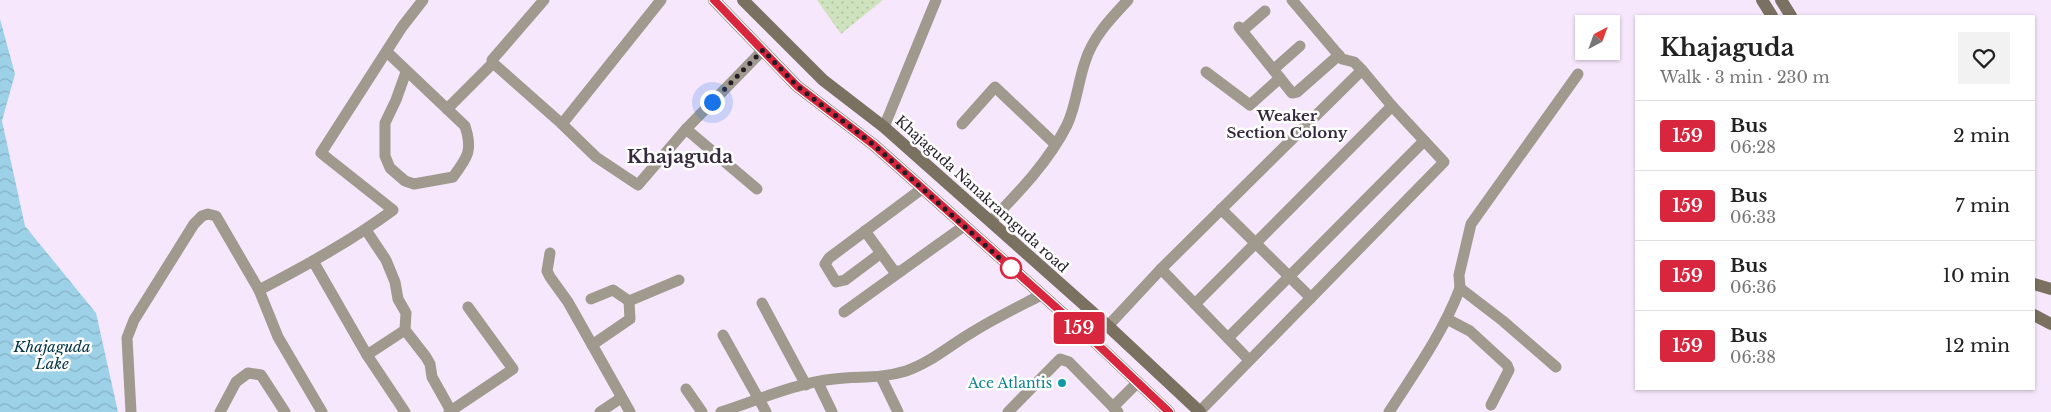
<!DOCTYPE html>
<html lang="en">
<head>
<meta charset="utf-8">
<style>
	:root { --surface:#fff; --page:#f2f2f2; --text:#222; --muted:#767676; --line:#e0e0e0 }
	body { margin:0; font-family:"Libre Baskerville",serif; background:var(--page); color:var(--text); height:100vh; display:flex; flex-direction:column; font-size:19px; white-space:nowrap }
	* { box-sizing:border-box; margin:0 }
	p { font-size:16px; color:var(--muted) }
	.icon { flex:none; width:28px; height:28px; fill:none; stroke:currentColor; stroke-width:2; stroke-linecap:round; stroke-linejoin:round }
	.map { position:relative; flex:1; overflow:hidden }
	.panel { position:absolute; left:1635px; top:15px; width:400px; height:375px; display:flex; flex-direction:column; background:var(--surface); border-radius:0px; box-shadow:0 1px 4px #0004 }
	.panel>* { flex:none }
	.badge { padding:0 10px; border-radius:4px; font-size:18px; line-height:32px }
	.needle { width:32px; rotate:41deg }
	.buttons { position:absolute; left:1575px; top:15px; display:grid; gap:10px }
	.buttons a { display:grid; place-items:center; width:45px; height:45px; border-radius:0px; background:var(--surface); box-shadow:0 1px 4px #0004; font-size:25px }
	.you { position:absolute; width:25px; height:25px; margin:-12px; border:4px solid #fff; border-radius:50%; background:#1a73e8; box-shadow:0 0 0 8px #1a73e833 }
	.map>.badge { position:absolute; translate:-50% -50%; box-shadow:0 0 0 2px #fff }
	.round { display:grid; place-items:center; flex:none; width:52px; height:52px; border-radius:0px; background:var(--page) }
	.headline { display:flex; align-items:center; justify-content:space-between; height:85px; padding:0 25px }
	h1 { font-size:24px; font-weight:700; line-height:38px }
	ul { padding:0; list-style:none }
	li { display:flex; align-items:center; gap:15px; height:70px; padding:0 25px; border-top:1px solid var(--line) }
	li div { flex:1 }
	li b { display:block; font-size:19px }
	li em { font-style:normal }
	li .badge { min-width:55px; font-weight:700; text-align:center }
	.map>svg:first-child { display:block }
	.park { fill:url(#park-dots) }
	.water { fill:url(#water-waves) }
	.lines { fill:none; stroke-linecap:round; stroke-linejoin:round }
	.street { stroke:#9f998e; stroke-width:11 }
	.secondary { stroke:#7a7161; stroke-width:12 }
	.line-casing { stroke:#fff; stroke-width:11 }
	.line { stroke:#d7263d; stroke-width:8 }
	.walk { stroke:#231c25; stroke-width:5; stroke-dasharray:0 9 }
	.stop-dot { fill:#fff; stroke:#d7263d; stroke-width:2.5 }
	.culture-dot { fill:#0f9aa8; stroke:#fff; stroke-width:2 }
	.labels { text-anchor:middle; dominant-baseline:central; stroke-width:5; stroke-linejoin:round; paint-order:stroke }
	.street-label { font-size:14px; fill:#231c25; stroke:#fff }
	.culture-label { font-size:14px; fill:#0d838f; stroke:#fff; text-anchor:end }
	.neighbourhood-label { font-size:15px; font-weight:bold; fill:#37293d; stroke:#fff }
	.water-label { font-size:15px; font-style:italic; fill:#003242; stroke:#fff }
	.district-label { font-size:19px; font-weight:bold; fill:#37293d; stroke:#fff }
</style>
</head>
<body>
<div class="map">
<svg width="2051" height="412" viewBox="0 0 2051 412">
	<defs>
		<pattern id="park-dots" width="8" height="8" patternUnits="userSpaceOnUse" patternTransform="scale(1.25)"><rect width="8" height="8" fill="#cfe2be"/><path d="M2 2h.1M6 6h.1" fill="none" stroke="#b1c1a3" stroke-width="1.8" stroke-linecap="round"/></pattern>
		<pattern id="water-waves" width="16" height="10" patternUnits="userSpaceOnUse" patternTransform="scale(1.25)"><rect width="16" height="10" fill="#9cd1e8"/><path d="M0 5q4-4 8 0t8 0" fill="none" stroke="#86b3c7"/></pattern>
	</defs>
	<rect width="100%" height="100%" fill="#f6e7fc"/>
	<path class="park" d="M817,0H883L841,34Z"/>
	<path class="water" d="M0,19L15,74L2,121L25,226L96,313L118,412H0Z"/>
	<g class="lines">
		<g class="street">
			<path d="M1292,0L1342,59L1354,62L1362,70"/>
			<path d="M1239,27L1292,93L1297,92L1339,55"/>
			<path d="M1242,31L1265,11"/>
			<path d="M387,52L465,126C473,150 468,157 453,177L414,184L405,181L390,168L385,156V123L396,100L406,72"/>
			<path d="M493,63L562,124L596,157L638,185L686,129L763,50"/>
			<path d="M1274,69L1300,46"/>
			<path d="M1206,72L1250,105L1280,78"/>
			<path d="M447,109L493,63L492,60L544,0"/>
			<path d="M562,124L661,0"/>
			<path d="M962,124L995,87L1055,144"/>
			<path d="M884,127L936,0"/>
			<path d="M686,129L757,189"/>
			<path d="M1221,209L1311,298"/>
			<path d="M991,221C1019,192 1049,161 1067,125C1076,106 1078,82 1085,62C1092,38 1111,18 1128,0"/>
			<path d="M366,230L386,260L395,282L398,299L406,313L405,330L426,357L430,364L432,377L451,411"/>
			<path d="M865,231L894,271H901L964,226"/>
			<path d="M550,253L547,271L550,277L568,302L630,412"/>
			<path d="M881,253L845,280L836,282L825,264L829,258L923,188"/>
			<path d="M313,261L367,355L405,330"/>
			<path d="M1161,269L1249,360"/>
			<path d="M1460,288L1459,275L1471,224L1578,74"/>
			<path d="M259,290C305,266 351,241 393,210L321,153L402,27L423,0"/>
			<path d="M591,299L613,290L629,301L679,280"/>
			<path d="M762,303L806,385"/>
			<path d="M1195,304L1392,106"/>
			<path d="M844,312L901,271"/>
			<path d="M1447,319L1470,331L1507,365L1509,370L1491,405"/>
			<path d="M1108,326L1161,269L1362,70L1392,106L1444,162L1199,412"/>
			<path d="M723,335L766,412"/>
			<path d="M1228,338L1424,141"/>
			<path d="M592,345L630,319L629,301"/>
			<path d="M367,355L405,412"/>
			<path d="M881,377L898,412"/>
			<path d="M818,383L832,412"/>
			<path d="M686,389L702,412"/>
			<path d="M1113,407L1138,382"/>
			<path d="M131,412L127,338L134,320L194,224L202,216L208,214L216,216L259,290L278,337L322,412"/>
			<path d="M220,412L236,382L248,373L261,375L285,412"/>
			<path d="M449,412L513,369L468,307"/>
			<path d="M600,412L621,398"/>
			<path d="M721,412C758,400 796,383 834,379C860,376 880,379 906,371C930,363 949,346 971,333C993,319 1018,307 1041,295"/>
			<path d="M1008,412L1060,359L1069,362L1118,412"/>
			<path d="M1389,412C1415,372 1443,333 1460,288L1503,321L1556,367"/>
		</g>
		<g class="secondary">
			<path d="M714,0L797,86L874,145L1096,343L1169,412"/>
			<path d="M743,0L823,80L884,127L1108,326L1200,412"/>
			<path d="M1762,0L1772,16"/>
			<path d="M1781,0L1791,16"/>
			<path d="M2034,284L2051,289"/>
			<path d="M2034,315L2051,324"/>
		</g>
	</g>
	<g class="lines">
		<defs>
			<path id="line" d="M714,0L797,86L874,145L1096,343L1169,412"/>
		</defs>
		<use href="#line" class="line-casing"/>
		<use href="#line" class="line"/>
		<path class="walk" d="M712,102L763,50L797,86L874,145L1015,272L1011,268"/>
	</g>
	<circle class="stop-dot" cx="1011" cy="268" r="10"/>
	<circle class="culture-dot" cx="1062" cy="383" r="5"/>
	<g class="labels">
		<g class="street-label">
			<text transform="translate(982 194) rotate(42)">Khajaguda Nanakramguda road</text>
		</g>
		<g class="culture-label">
			<text x="1052" y="383">Ace Atlantis</text>
		</g>
		<g class="neighbourhood-label">
			<text x="1287" y="115">Weaker<tspan x="1287" dy="17">Section Colony</tspan></text>
		</g>
		<g class="water-label">
			<text x="52" y="346">Khajaguda<tspan x="52" dy="17">Lake</tspan></text>
		</g>
		<g class="district-label">
			<text x="680" y="156">Khajaguda</text>
		</g>
	</g>
</svg>
<div class="buttons">
<a><svg class="needle" viewBox="-14 -14 28 28"><path d="M0-13l5 13h-10z" fill="#e53935"/><path d="M0 13l5-13h-10z" fill="#767676"/></svg></a>
</div>
<div class="you" style="left:712px;top:102px"></div>
<b class="badge" style="left:1079px;top:328px;background:#d7263d;color:#fff">159</b>
<section class="panel">
<div class="headline"><div><h1>Khajaguda</h1><p>Walk · 3 min · 230 m</p></div><a class="round"><svg class="icon" aria-label="heart" viewBox="0 0 24 24"><path d="M12 20l-8-8c-3-5 5-10 8-4 3-6 11-1 8 4z"/></svg></a></div>
<ul>
<li><span class="badge" style="background:#d7263d;color:#fff">159</span><div><b>Bus</b><p>06:28</p></div><em>2 min</em></li>
<li><span class="badge" style="background:#d7263d;color:#fff">159</span><div><b>Bus</b><p>06:33</p></div><em>7 min</em></li>
<li><span class="badge" style="background:#d7263d;color:#fff">159</span><div><b>Bus</b><p>06:36</p></div><em>10 min</em></li>
<li><span class="badge" style="background:#d7263d;color:#fff">159</span><div><b>Bus</b><p>06:38</p></div><em>12 min</em></li>
</ul>
</section>
</div>
</body>
</html>
